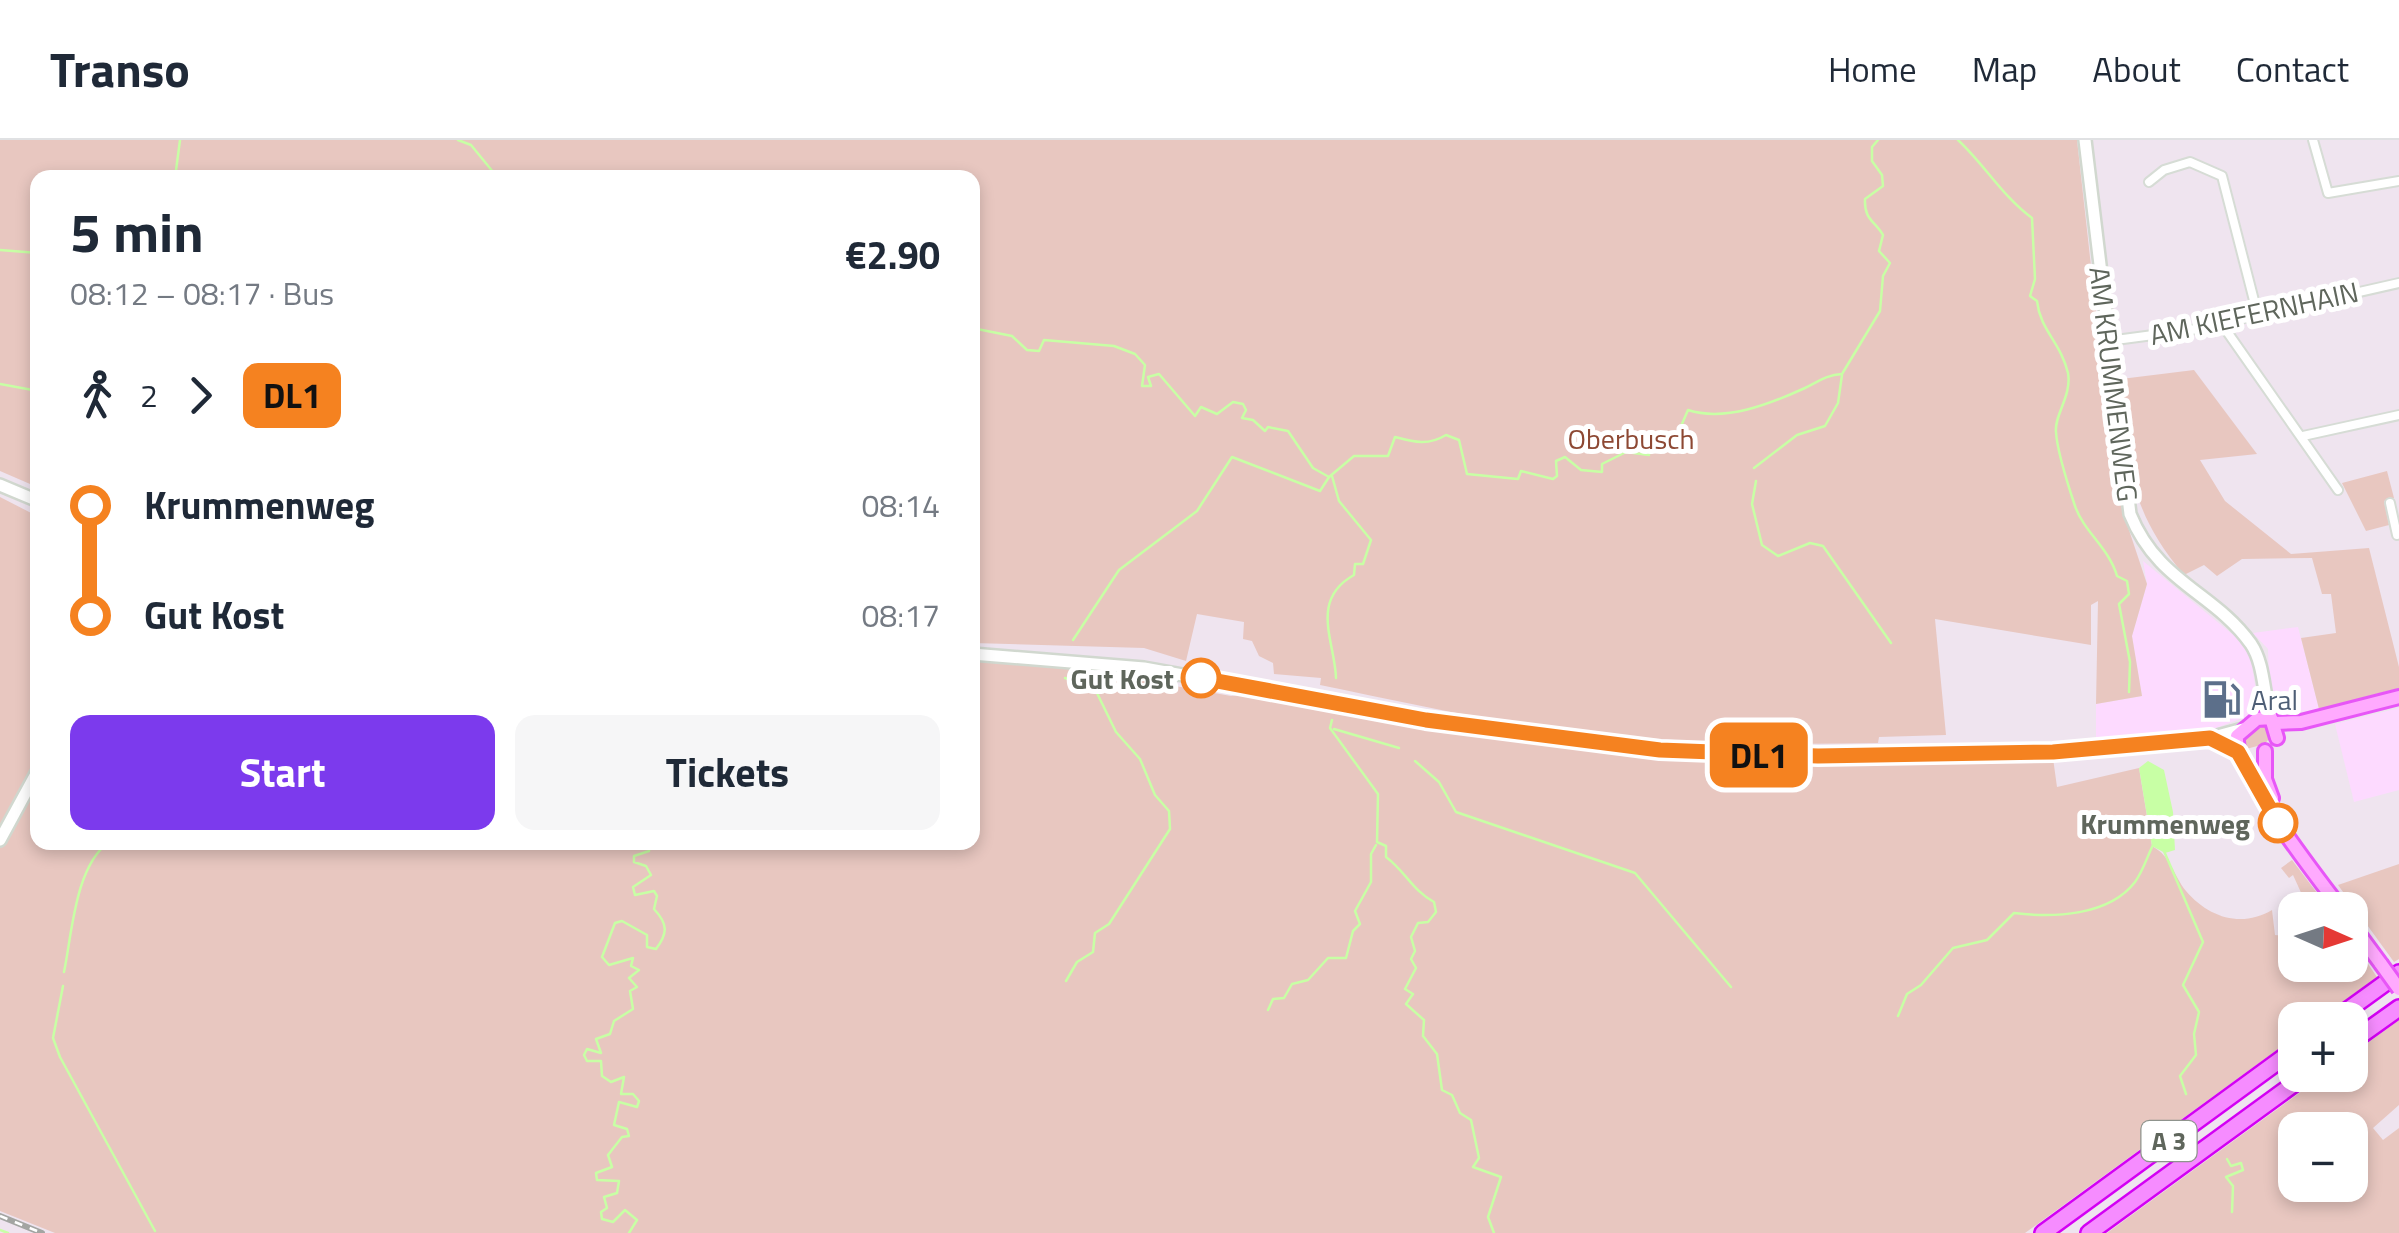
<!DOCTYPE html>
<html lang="en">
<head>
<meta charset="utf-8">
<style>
	:root { --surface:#fff; --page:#f6f6f7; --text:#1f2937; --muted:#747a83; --line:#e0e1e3; --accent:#7c3aed }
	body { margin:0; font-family:"Titillium Web",sans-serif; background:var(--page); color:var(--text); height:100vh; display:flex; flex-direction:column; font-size:38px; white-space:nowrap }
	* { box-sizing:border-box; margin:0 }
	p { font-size:32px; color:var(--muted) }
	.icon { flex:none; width:55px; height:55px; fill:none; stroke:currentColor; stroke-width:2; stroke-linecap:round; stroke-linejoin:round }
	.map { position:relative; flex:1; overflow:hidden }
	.panel { position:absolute; left:30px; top:30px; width:950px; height:680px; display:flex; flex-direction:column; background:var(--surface); border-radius:20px; box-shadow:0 5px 15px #0003 }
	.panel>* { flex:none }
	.badge { padding:0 20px; border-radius:15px; font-size:35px; line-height:65px }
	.needle { width:65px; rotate:93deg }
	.fabs { position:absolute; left:2278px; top:752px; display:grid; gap:20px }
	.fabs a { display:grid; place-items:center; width:90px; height:90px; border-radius:20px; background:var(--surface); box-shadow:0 5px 15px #0003; font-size:50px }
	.map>.badge { position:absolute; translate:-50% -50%; box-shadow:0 0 0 5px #fff }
	.legs { display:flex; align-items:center; gap:15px; height:110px; padding:0 40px; font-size:32px }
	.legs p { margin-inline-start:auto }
	.headline { display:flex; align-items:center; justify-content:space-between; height:170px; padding:0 40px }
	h1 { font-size:55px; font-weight:700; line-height:75px }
	.action { display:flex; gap:20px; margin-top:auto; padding:20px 40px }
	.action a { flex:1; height:115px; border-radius:20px; background:var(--accent); color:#fff; font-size:40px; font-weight:700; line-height:115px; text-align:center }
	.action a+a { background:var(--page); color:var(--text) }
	ul { padding:0 40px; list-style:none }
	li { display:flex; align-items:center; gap:35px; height:110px; font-size:38px }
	li i { display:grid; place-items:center; width:15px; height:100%; margin:0 12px; background:currentColor }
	li i::after { content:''; width:25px; height:25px; margin:-12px; border:8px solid; border-radius:50%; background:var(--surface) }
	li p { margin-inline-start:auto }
	li:first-child i { background:linear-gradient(#0000 50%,currentColor 0) }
	li:last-child i { background:linear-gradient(currentColor 50%,#0000 0) }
	header { display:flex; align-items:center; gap:60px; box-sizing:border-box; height:140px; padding:0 50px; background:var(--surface); border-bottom:2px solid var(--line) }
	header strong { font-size:48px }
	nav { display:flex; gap:55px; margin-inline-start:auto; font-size:35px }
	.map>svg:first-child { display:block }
	.commercial { fill:#fddaff }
	.green { fill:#e8c7c0; fill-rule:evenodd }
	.water { fill:#c8ffa5 }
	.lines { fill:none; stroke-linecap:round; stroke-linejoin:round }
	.stream { stroke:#c8ffa5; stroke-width:2.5 }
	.street-casing { stroke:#d6dcd5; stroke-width:12 }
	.secondary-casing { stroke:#d1d8cf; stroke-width:16 }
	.primary-casing { stroke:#e756f7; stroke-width:18 }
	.highway-casing { stroke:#d300f4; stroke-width:20 }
	.street { stroke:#fff; stroke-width:8 }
	.secondary { stroke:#fff; stroke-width:11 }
	.primary { stroke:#ffaafe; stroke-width:12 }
	.highway { stroke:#f68cff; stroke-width:15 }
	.rail-casing { stroke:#a3a5a2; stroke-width:6 }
	.rail { stroke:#fff; stroke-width:2.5; stroke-dasharray:8; stroke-linecap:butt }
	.primary-bridge-casing { stroke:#e756f7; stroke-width:18; stroke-linecap:butt }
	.primary-bridge { stroke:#ffaafe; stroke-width:12 }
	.line-1-casing { stroke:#fff; stroke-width:22 }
	.line-1 { stroke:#f58220; stroke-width:15 }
	.stop-1-dot { fill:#fff; stroke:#f58220; stroke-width:5 }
	.labels { text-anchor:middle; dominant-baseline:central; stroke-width:10; stroke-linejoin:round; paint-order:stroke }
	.shield { fill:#fff; stroke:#8f948d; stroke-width:2.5 }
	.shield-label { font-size:25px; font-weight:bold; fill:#5f665c }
	.street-label { font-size:28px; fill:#5f665c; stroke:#fff }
	.park-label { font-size:28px; fill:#8d4833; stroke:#fff }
	.stop-label { font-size:28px; font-weight:bold; fill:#5f665c; stroke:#fff; text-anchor:end }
	.service-label { font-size:28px; fill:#4e5e75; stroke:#fff; text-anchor:start }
</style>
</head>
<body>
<header>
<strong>Transo</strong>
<nav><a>Home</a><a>Map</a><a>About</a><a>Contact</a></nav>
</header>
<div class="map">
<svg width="2399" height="1093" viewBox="0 0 2399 1093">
	<rect width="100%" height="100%" fill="#efe4ef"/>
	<g class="commercial">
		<path d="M2143,421L2237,498L2250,515L2258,562L2253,574L2208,591L2096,598V564L2142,556L2132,496L2147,444Z"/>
		<path d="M2298,487L2319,569L2289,574L2270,561L2268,509L2253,493Z"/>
		<path d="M2399,568V650L2354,662L2335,584Z"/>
	</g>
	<g class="green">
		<path d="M0,0H2077L2116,351L2147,444L2132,496L2142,556L2096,564L2098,461L2091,465V505L1935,479L1946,595L1879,597L1878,603C1776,605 1671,603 1570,591C1486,581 1403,562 1320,545L1321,538L1274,534L1273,523L1259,516L1252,501L1243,499L1244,482L1197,474L1186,521L1144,508L973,503L972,38H38L37,347L0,331Z"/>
		<path d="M2194,230L2257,314L2200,320L2225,361L2291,414L2369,408L2399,527V548L2319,569L2301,498L2336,493L2331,454H2322L2312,418L2242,419L2217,436L2204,425L2184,435C2126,366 2130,325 2121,239Z"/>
		<path d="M2387,331L2394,358L2384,361L2389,385L2366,391L2342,343Z"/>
		<path d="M0,357L37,376L38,702H972L973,520C1010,522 1128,520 1153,542L1231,556L1248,554L1572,608L1659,616L1836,623L2053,618L2057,647L2139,628L2152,706C2172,717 2173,735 2186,751C2209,778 2242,788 2272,770L2275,795L2295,797V825H2350V798L2377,837L2318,880H2295V897L2025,1093H55L0,1071Z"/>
		<path d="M2268,582L2273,593L2265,604L2246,609L2243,595Z"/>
		<path d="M2292,720L2330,770H2309L2293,735L2289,738L2281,728Z"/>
		<path d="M2399,724V819L2394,822L2338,745Z"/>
		<path d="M2399,880V965L2373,988L2383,1000L2399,988V1093H2107L2324,935H2350V916ZM2295,990H2350V1045H2295Z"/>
	</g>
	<path class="water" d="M2148,621L2164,630L2173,672L2175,710L2165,713L2152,706L2139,628Z"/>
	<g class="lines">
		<g class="stream">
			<path d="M458,0L471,5L498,38"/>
			<path d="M1958,0C1984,24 2003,57 2032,78L2035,139L2030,156L2037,161C2040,190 2061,203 2068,233C2072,256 2054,275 2056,292C2057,310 2069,348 2075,366C2084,392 2109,408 2117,436L2127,441L2129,454L2119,464L2130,522L2129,552"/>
			<path d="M175,38L180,0"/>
			<path d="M0,110L38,113"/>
			<path d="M972,188L1012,196L1027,210L1039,211L1044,200L1114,206L1135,214L1145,225L1142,246H1151L1148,237L1159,234L1195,276L1201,267L1217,274L1233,262L1243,264L1246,270L1242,278L1253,280L1265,291L1268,287L1288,291L1313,328L1329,337L1354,316H1388L1395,297C1414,302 1428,306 1446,295L1459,300L1467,334L1518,339L1521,331L1553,339L1557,336L1556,321L1565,317L1581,330L1602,332V324L1626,312L1649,315V303L1675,300L1688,270C1725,282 1770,264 1805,248C1818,242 1826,235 1842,234L1880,171L1883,136L1890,123L1879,111L1883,95C1875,81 1864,80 1865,59L1883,46L1882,35L1872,21V7L1878,0"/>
			<path d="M0,244L38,251"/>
			<path d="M1754,328L1797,295L1825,286L1838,263L1842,235"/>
			<path d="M1332,336L1339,361L1371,400L1363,424H1355L1354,435C1309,460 1335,502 1336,538"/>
			<path d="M1756,341L1752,364L1762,405L1778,416L1810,403L1823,406L1891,503"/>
			<path d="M1073,500L1119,430L1197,371L1232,317L1320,351L1329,337"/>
			<path d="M1065,538L1095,549L1116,592L1140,619L1155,655L1169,671L1170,689L1109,784L1095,793L1093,812L1077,822L1066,841"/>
			<path d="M1332,580L1330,588L1378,654L1377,702L1386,706V717C1405,731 1413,751 1434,762L1436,772L1428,782L1418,783L1411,797L1415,811L1411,819L1416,828L1405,849L1413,854L1406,864L1424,880L1423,896L1437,914L1442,950L1452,955L1460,973L1471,980L1479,1018L1473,1027L1501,1037L1488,1077L1494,1093"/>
			<path d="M1334,589L1399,608"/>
			<path d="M1415,621L1439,642L1456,672L1635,733L1731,847"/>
			<path d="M2164,711L2203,802L2183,845L2199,872L2194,894L2196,915L2180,936L2186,954"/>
			<path d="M64,832C72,794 75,726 109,702"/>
			<path d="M63,846L53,898L60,917L155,1091"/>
			<path d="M1268,870L1273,859L1284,858L1292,844L1308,840L1328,818H1346L1353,791L1360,784L1355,771L1371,742V714L1376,705"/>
			<path d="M1898,876L1907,854L1921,845L1953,808L1987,800L2014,773C2053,778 2109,776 2135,742C2143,731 2147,717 2153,705"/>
			<path d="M2227,1019L2231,1026L2241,1023L2243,1030L2226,1037L2233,1046L2232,1072"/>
			<path d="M0,1090L8,1093"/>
			<path d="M629,1093L637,1080L625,1070L613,1082L602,1079L601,1072L607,1068L604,1057L617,1053L619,1041L597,1040L596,1033L612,1027L608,1015L622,997L629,996L627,989L614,985L619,962L637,967L639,961L633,954H621L624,937L611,942L602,936L601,921H587L584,915L587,909L601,913L596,899L610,894L614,881L633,869L630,851L637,847L629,838L639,830L631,826L633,818L609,825L602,817L615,783L622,781L647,795V807L656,809C668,793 668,784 654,769L657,756L654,751L635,755L633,747L651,735L646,726L634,722V716L649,711L650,702"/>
		</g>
		<defs>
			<g id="street">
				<path d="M2313,0L2328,53L2399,41"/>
				<path d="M2149,42L2164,30L2190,22L2222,36L2258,176"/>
				<path d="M2221,183L2338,350"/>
				<path d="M2108,201L2191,190L2399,143"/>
				<path d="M2303,296L2399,275"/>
				<path d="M2390,363L2397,395"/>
			</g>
			<g id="secondary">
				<path d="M2085,0L2130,374C2158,443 2214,452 2251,504C2265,525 2263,555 2271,578"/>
				<path d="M0,345L38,361"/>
				<path d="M972,514L1144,528L1426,579L1660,610L1818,617L2053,611L2210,598L2243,589"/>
				<path d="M2210,598L2238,612"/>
				<path d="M0,700L38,630"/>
			</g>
			<g id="primary">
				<path d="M2275,583L2301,582L2399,557"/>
				<path d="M2277,598L2271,578L2257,579L2237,596C2233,631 2318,738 2342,770"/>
				<path d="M2265,611V639L2272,658"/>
				<path d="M2350,782L2381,824"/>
			</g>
			<g id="highway">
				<path d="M2334,880L2399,833"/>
				<path d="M2350,903L2399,868"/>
				<path d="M2043,1093L2295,909"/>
				<path d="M2089,1093L2306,935"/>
			</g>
		</defs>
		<use href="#street" class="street-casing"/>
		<use href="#secondary" class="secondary-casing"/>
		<use href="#primary" class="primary-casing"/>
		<use href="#highway" class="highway-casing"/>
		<use href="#street" class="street"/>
		<use href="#secondary" class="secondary"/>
		<use href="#primary" class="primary"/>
		<use href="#highway" class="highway"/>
		<defs>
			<path id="rail" d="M0,1076L42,1093"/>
		</defs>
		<use href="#rail" class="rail-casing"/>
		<use href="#rail" class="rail"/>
		<defs>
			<path id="primary-bridge" d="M2381,824L2399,849"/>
		</defs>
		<use href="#primary-bridge" class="primary-bridge-casing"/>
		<use href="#primary-bridge" class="primary-bridge"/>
	</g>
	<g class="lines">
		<defs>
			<path id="line-1" d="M1201,538L1426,580L1660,610L1818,616L2053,612L2210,598L2238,612L2278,683"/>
		</defs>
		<use href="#line-1" class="line-1-casing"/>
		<use href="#line-1" class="line-1"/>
	</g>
	<defs>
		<symbol id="fuel-bare" viewBox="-9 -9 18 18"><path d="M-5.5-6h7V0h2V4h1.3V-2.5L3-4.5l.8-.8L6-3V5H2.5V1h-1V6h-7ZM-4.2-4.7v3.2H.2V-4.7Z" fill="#5c6f8a" stroke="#fff" stroke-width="2.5" paint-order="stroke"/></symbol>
	</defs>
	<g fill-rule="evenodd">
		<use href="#fuel-bare" x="2194" y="532" width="55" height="55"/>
	</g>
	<g class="stop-1-dot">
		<circle cx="1201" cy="538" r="18"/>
		<circle cx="2278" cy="683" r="18"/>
	</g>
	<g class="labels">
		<rect class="shield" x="2141.5" y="981" width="55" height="40" rx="8"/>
		<g class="shield-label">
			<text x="2169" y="1001">A 3</text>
		</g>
		<g class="street-label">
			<text transform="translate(2254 173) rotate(-12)">AM KIEFERNHAIN</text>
			<text transform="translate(2114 244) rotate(83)">AM KRUMMENWEG</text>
		</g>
		<g class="park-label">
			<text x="1631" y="298">Oberbusch</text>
		</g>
		<g class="stop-label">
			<text x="1174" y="538">Gut Kost</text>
			<text x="2250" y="683">Krummenweg</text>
		</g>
		<g class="service-label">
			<text x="2251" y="559">Aral</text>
		</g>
	</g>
</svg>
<div class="fabs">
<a><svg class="needle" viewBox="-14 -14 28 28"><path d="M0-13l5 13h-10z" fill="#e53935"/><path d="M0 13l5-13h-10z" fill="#747a83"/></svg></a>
<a>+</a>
<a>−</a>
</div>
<b class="badge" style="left:1759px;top:615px;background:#f58220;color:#111">DL1</b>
<section class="panel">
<div class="headline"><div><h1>5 min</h1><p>08:12 – 08:17 · Bus</p></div><b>€2.90</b></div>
<div class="legs"><svg class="icon" aria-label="walk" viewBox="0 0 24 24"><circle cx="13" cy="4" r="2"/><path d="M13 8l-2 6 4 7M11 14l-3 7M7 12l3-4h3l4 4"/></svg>2<svg class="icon" aria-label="forward" viewBox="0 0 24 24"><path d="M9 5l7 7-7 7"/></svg><b class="badge" style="background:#f58220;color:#111">DL1</b></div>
<ul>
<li><i style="color:#f58220"></i><b>Krummenweg</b><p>08:14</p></li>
<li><i style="color:#f58220"></i><b>Gut Kost</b><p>08:17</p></li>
</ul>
<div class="action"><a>Start</a><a>Tickets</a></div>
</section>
</div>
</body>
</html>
